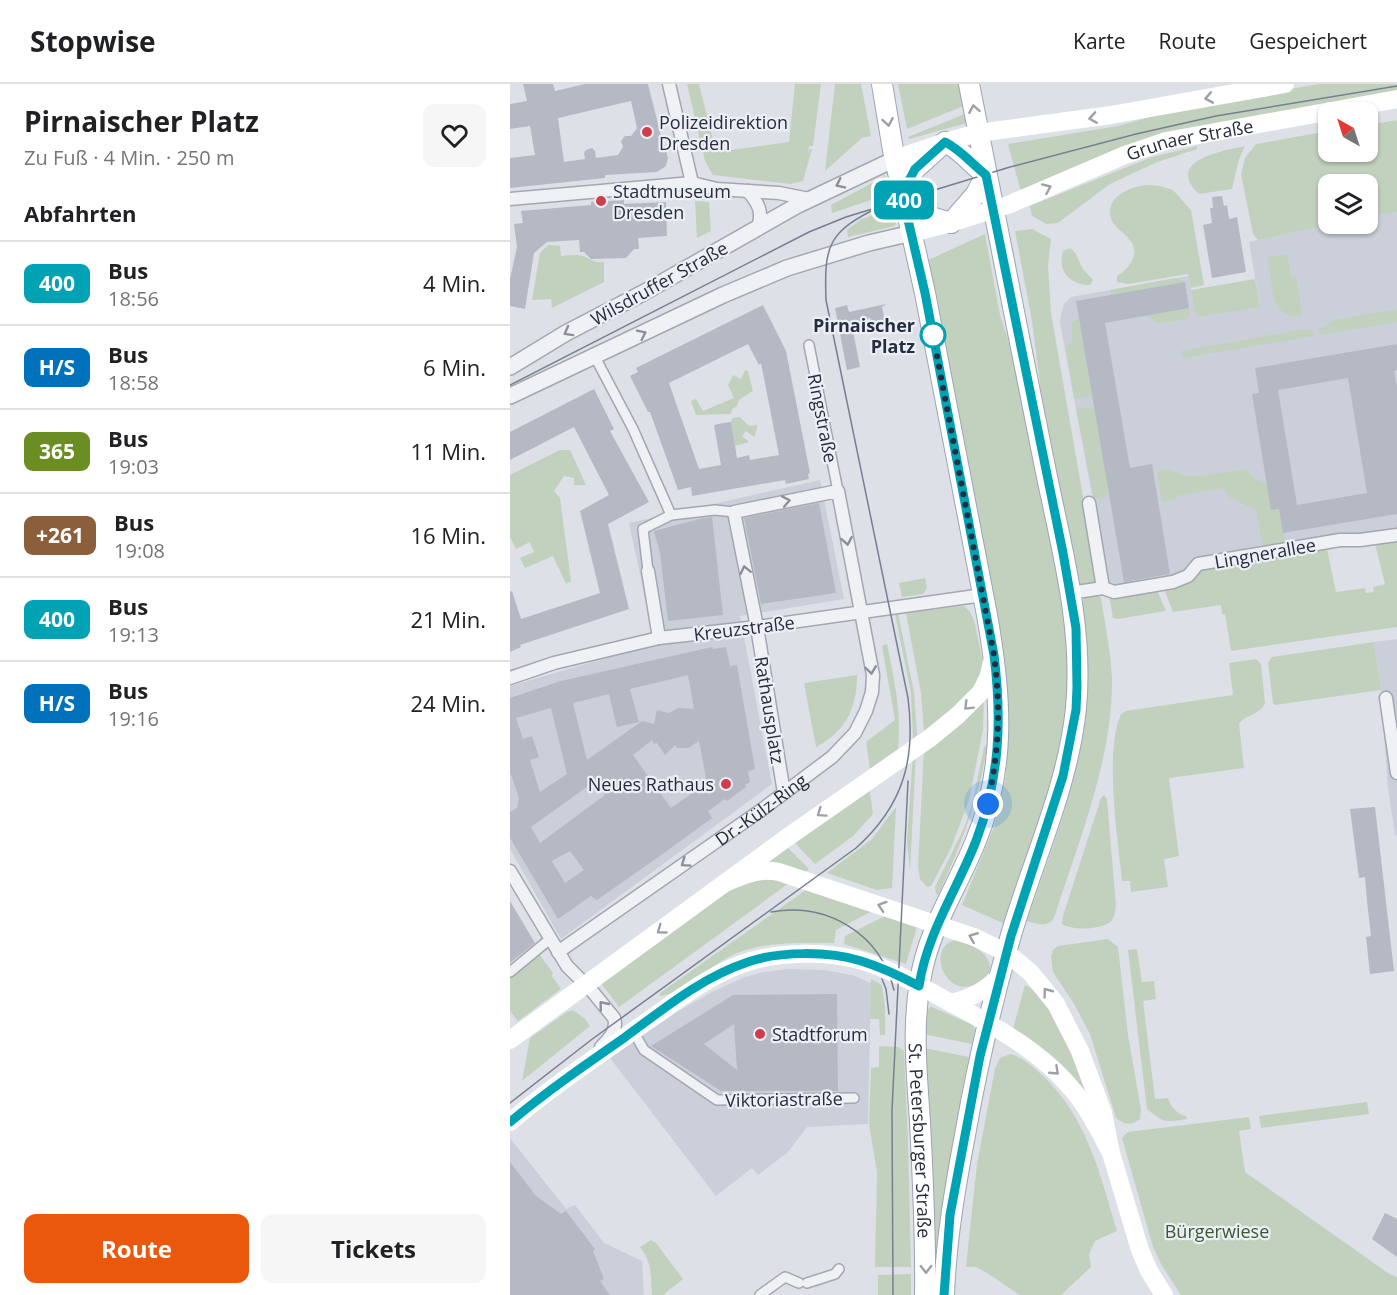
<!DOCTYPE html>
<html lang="de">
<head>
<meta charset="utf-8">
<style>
	:root { --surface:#fff; --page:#f6f6f6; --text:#202124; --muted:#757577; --line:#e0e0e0; --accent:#ea580c }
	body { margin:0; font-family:"Open Sans",sans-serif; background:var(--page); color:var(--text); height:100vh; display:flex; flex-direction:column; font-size:22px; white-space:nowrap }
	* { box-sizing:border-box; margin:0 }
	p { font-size:20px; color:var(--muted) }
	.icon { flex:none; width:33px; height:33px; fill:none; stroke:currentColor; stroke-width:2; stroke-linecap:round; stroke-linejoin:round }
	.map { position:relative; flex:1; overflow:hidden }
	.panel { display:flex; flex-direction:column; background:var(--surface); width:510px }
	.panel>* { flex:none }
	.badge { padding:0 12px; border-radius:9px; font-size:21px; line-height:39px }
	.needle { width:39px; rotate:321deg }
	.controls { position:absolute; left:808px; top:18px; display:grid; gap:12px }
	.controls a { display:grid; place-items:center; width:60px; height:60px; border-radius:12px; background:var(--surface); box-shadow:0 2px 4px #0004; font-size:30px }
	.you { position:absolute; width:30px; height:30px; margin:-15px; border:4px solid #fff; border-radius:50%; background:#1a73e8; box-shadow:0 0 0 9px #1a73e833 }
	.map>.badge { position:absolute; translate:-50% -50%; box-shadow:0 0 0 3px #fff }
	h2 { padding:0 24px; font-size:22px; line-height:54px }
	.round { display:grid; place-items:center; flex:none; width:63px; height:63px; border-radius:12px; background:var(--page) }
	.overview { display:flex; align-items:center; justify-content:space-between; height:102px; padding:0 24px }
	h1 { font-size:28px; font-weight:700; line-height:45px }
	.action { display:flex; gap:12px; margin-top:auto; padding:12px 24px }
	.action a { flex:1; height:69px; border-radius:12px; background:var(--accent); color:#fff; font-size:24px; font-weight:700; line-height:69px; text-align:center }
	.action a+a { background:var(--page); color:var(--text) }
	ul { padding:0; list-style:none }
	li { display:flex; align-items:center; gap:18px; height:84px; padding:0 24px; border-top:2px solid var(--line) }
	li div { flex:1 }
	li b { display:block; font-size:22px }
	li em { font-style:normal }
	li .badge { min-width:66px; font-weight:700; text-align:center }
	header { display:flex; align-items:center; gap:36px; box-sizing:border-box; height:84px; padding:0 30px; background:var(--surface); border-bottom:2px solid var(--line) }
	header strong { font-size:28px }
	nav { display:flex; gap:33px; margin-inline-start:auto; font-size:21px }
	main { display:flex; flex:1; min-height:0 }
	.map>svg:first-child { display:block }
	.built { fill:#cbcfd9 }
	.green { fill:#c2d1be }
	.building { fill:#b4b9c4; fill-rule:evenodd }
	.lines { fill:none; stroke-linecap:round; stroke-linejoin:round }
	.pedestrian-casing { stroke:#a2a7b1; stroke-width:12 }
	.minor-casing { stroke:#a2a7b1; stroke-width:15 }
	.tertiary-casing { stroke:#a2a7b1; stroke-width:18 }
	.primary-casing { stroke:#9ca4b3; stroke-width:22 }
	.pedestrian { stroke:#f0f1f5; stroke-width:9 }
	.minor { stroke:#f0f1f5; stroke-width:12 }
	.tertiary { stroke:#f0f1f5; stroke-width:15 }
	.secondary { stroke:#fff; stroke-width:18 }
	.primary { stroke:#fff; stroke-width:20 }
	.tram { stroke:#767f91; stroke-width:1.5 }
	.oneway { stroke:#9da0a8 }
	.oneway2 { stroke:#8b8f9a }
	.line-casing { stroke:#fff; stroke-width:14 }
	.line { stroke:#00a3b4; stroke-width:9 }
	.walk { stroke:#262d3e; stroke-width:6; stroke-dasharray:0 10.8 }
	.poi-dot { fill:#cf3f4b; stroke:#eceff5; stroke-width:2 }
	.stop-dot { fill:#fff; stroke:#00a3b4; stroke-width:3 }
	.labels { text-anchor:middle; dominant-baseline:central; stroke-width:4.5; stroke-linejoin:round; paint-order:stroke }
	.poi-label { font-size:18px; fill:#262d3e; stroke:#eceff5; text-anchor:start }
	.street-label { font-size:18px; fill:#262d3e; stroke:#eceff5 }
	.stop-label { font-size:18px; font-weight:bold; fill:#262d3e; stroke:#eceff5; text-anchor:end }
	.park-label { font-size:18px; fill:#385a33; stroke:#eceff5 }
</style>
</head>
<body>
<header>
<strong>Stopwise</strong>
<nav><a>Karte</a><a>Route</a><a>Gespeichert</a></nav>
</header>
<main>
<section class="panel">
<div class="overview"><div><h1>Pirnaischer Platz</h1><p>Zu Fuß · 4 Min. · 250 m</p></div><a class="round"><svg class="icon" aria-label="heart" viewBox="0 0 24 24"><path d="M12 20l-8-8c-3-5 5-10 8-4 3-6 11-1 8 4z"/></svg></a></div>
<h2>Abfahrten</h2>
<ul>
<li><span class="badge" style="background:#00a3b4;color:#fff">400</span><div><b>Bus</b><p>18:56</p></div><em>4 Min.</em></li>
<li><span class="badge" style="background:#0072bc;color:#fff">H/S</span><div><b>Bus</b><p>18:58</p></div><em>6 Min.</em></li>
<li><span class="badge" style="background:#6b8e23;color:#fff">365</span><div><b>Bus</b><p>19:03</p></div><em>11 Min.</em></li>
<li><span class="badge" style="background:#8b5e3c;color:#fff">+261</span><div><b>Bus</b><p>19:08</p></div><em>16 Min.</em></li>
<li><span class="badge" style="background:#00a3b4;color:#fff">400</span><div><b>Bus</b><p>19:13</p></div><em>21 Min.</em></li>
<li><span class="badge" style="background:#0072bc;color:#fff">H/S</span><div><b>Bus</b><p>19:16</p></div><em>24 Min.</em></li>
</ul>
<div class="action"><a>Route</a><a>Tickets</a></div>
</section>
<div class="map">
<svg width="887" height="1211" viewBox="0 0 887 1211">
	<rect width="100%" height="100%" fill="#dde0e7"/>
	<g class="built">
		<path d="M887,128V446L686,476L675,486V489L670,491L599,503L550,239L551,230L554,220L561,213L566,212L679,192L685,231L750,222L739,158L823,140H858V133Z"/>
		<path d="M310,396L334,515L230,532L262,700L51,855L0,765V602L145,560L119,439Z"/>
		<path d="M887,555V751H885L878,704L871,606L864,558Z"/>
		<path d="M279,885L314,886L342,891L361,899L358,1040L297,1043L278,1068L248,1091L242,1084L206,1112L100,974L165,929L204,907L235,893L253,888Z"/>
		<path d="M0,1054L56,1125L65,1121L94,1159L132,1177L134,1211H0Z"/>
	</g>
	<g class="green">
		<path d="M177,0H189L206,68L279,58L285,0H311L303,62H299L298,70L300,65H302L293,97L281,100L203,91L195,77Z"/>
		<path d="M325,0H351L361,52L352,54L315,87Z"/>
		<path d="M388,0H452L456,21L397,45Z"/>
		<path d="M809,0H887V9L753,32L511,108L498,60L608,42L671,24Z"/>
		<path d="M457,29V39L399,55L398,53Z"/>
		<path d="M887,36V128L858,133V100H819V140H823L748,156L743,150L731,90L735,74L746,60L819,47V68H858V41Z"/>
		<path d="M687,62V65L645,79L600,100L548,139L536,140L522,132L520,122L642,73Z"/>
		<path d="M735,62L729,75L722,105L689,110C654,76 713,67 735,62Z"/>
		<path d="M375,92L379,110L322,129L321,121Z"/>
		<path d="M640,101L650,102L663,106L681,126L694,201L681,204L678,190L618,200L607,198V192C620,185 632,167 618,154C613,148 606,144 602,137C592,113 622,101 640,101Z"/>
		<path d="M185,117L199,118L201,147L187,154Z"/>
		<path d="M383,123L386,138L385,142L338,153L337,146L350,136Z"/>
		<path d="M522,145L541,155L538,181L541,229L588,499L569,501L531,307L522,237L505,147Z"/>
		<path d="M475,150L490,231L506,281L514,320L549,502L557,551L558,600L552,655L541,702L497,841L452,821L484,743L496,693L497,631L416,177Z"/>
		<path d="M38,161L50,162L51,172C59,171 69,170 76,173C84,177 83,178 94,178V198L42,224L41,215L22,216L30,169Z"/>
		<path d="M560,164C568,169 568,177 573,185C576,189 580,192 583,196L580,201C560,201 547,187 553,167Z"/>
		<path d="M777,170L781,193H786L792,231C759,238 762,196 758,173Z"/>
		<path d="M666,194L675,198L601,211L600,206Z"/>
		<path d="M745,195L750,223L688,233L685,231L681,206Z"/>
		<path d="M679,224L680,230L677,235L648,240L637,231Z"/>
		<path d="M887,225V238L809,251L808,246L825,236Z"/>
		<path d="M569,235L582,312L564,315L556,262L562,258V238Z"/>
		<path d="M795,245L803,247L804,252L672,274L671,267Z"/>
		<path d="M235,286L238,287L243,307L229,316L227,322L222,325L221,330L186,331L181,317L186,315L193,327L224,314L218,301L223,291L231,295Z"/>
		<path d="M584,323L599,412L584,415L566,325Z"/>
		<path d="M230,333L239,342L248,341L244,353L236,347L232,352L239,358L225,362L221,338L222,334Z"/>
		<path d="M50,366H60L76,401H64V394L54,392L44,407L50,414L61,497L56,500L43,472L15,484L10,474L24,468L20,458L6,465L0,453V391Z"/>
		<path d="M655,385L677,392H690L736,385C740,392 748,398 757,399L769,425L775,460L753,464L746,426L720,414L714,404L666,412V416L652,418L647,388Z"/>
		<path d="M887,456V543L721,567L715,530H712L711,521L663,528L654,505L690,485L814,463L817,465L826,508L855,504L856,509L864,508L863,503L875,500L865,460Z"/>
		<path d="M415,494L417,504L413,510L392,513L389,499Z"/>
		<path d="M647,506L656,527L608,535L603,534L599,512Z"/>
		<path d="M586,510L591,514C595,541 601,568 602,595C603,675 568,759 544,834C536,844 528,840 517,837C542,762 575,684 578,604C578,574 575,546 572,517L577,512Z"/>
		<path d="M453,522C463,527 465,540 467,550C469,561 474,576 472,588C466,614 434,633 414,647L411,609L396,529Z"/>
		<path d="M388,529L404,609L407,651L403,655L401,609L385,530Z"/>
		<path d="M864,558L871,606L765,621L763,619L758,579L762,573Z"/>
		<path d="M377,560C384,595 392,629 388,665L360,685L356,658L385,636L372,562Z"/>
		<path d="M746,575L751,580L755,619C749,632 736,630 729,640L734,684L659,694L669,772L654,775L658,803L621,808L620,797H612C608,754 594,668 611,630L616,627L723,611L719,579Z"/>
		<path d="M347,591C347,624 336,647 306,663L294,599Z"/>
		<path d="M474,616L473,646L459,716L441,764L421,802L417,803L410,795L408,783L414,664Z"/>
		<path d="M477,661C470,714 450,763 428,811L426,810L425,803L455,742L463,717L474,663Z"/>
		<path d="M406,667L400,787L397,757L403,670Z"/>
		<path d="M359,702L363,730L343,752L305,780L282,756Z"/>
		<path d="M594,711L597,715L606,822C605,826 605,832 602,836C594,846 562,847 552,840L553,832L591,714Z"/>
		<path d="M385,724H386L382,804L367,806L317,789L362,755Z"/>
		<path d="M275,761L299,785L295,788L256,777Z"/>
		<path d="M244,794L282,797L109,923L91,899L218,806Z"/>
		<path d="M296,806L366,825L326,846L324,859C292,859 257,857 227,869C207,877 166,912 150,912V909Z"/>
		<path d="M379,830L408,839L396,880L334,860L335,852Z"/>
		<path d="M598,855L608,863L618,951L631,1026L630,1035C622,1042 614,1041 606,1034L580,950L563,918L543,888L541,873L543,866L548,862Z"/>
		<path d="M445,856C464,858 496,880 471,897C438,921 414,864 445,856Z"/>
		<path d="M627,865L632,898L644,897L646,915L633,917L645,1015L658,1014C660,1022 668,1031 676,1032L677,1035C655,1038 655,1040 637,1025L618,866Z"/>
		<path d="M29,870L43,889L42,892L51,905L8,937L0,927V893Z"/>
		<path d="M361,895L372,901L375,923V951H370L369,935H360Z"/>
		<path d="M515,901C542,912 565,980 575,1006H573C553,981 530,963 503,945Z"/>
		<path d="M420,923H422L463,941L465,946L462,960L413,950L417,926Z"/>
		<path d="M63,926L75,935L80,942L12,997L20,954L57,928Z"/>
		<path d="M369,962L388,963L394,967L398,1056L401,1183H365L367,1088L359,1040L361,984L369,983Z"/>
		<path d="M414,964L459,973C444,1043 434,1113 429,1184L422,1183Z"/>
		<path d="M500,970C512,973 522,982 531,990C578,1034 589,1088 607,1147L585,1157L579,1170L581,1183L551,1211H510L477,1189L466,1183H456L467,1080L485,985L490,974Z"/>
		<path d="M857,1018L859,1030L751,1044L749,1032Z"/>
		<path d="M739,1033L741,1045L729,1047L735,1088L878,1189L887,1193V1211H671L651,1180L643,1163L612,1054L618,1048Z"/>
		<path d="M141,1156L146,1159L173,1195L153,1211H142C141,1194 142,1177 130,1163Z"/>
		<path d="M401,1190V1211H368V1191Z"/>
	</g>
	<g class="building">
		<path d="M13,0H43L45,7L75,0H138L151,52H152L158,74L156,82L147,88L95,91V94L0,104V74L25,71L20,42L0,45V20L17,17ZM121,17L127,44L121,52H115L111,57L113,63L108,71L86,74L85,67L82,64L76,66L74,69L75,75L54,78L48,34Z"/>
		<path d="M712,112L714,122L717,121L719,135L727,133L736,188L702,194L693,141L702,139L700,124H703L702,113Z"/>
		<path d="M114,116V120L156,118L157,152L128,154L129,165H124L116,174L81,175L74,168H70L69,156L37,158L24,169L15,225L0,222V195L7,163L4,140L13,139L11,127L81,121V118Z"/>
		<path d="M675,198L679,224L595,239L620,384L642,380L660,490L614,498L566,217Z"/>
		<path d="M376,220L372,223L375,238L361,240L360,233L343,247L350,283L337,286L325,224L337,221L339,228Z"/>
		<path d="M253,221L276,267L300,389L298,390L299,395L276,400L275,396L182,412L181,403L168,406L140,328H138L120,292L128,288L126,284L140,277ZM238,260L249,281L251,279L269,371L240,376L239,371L227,374L221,338L213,339L204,341L211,381L189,385L159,299Z"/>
		<path d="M887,260V286L884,287L887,302V430L773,449L769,425L761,426L742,310L749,309L745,284ZM838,294L857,409L787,421L768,306Z"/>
		<path d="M84,305L104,345L100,347L139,418L98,440L119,525L10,561L11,563L0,568V508L2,507L11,535L90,509L70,427L99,411L64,343L0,376V348Z"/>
		<path d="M309,419L326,509L251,520L234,434Z"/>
		<path d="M202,433L213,531L158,537L150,469L144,447L189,435Z"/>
		<path d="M202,563L203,565L216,563L220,582L227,581L245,685L238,687L240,698L235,701L236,703L217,717L215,715L198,727L202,734L154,769L87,816L81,812L48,835L0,754V728L7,724L9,714L0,688V614L51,597ZM178,591L184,625L168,624L159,629L147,626L144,640L132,637L77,676L63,619L99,610L107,643L129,638L120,605ZM41,624L57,690L30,708L20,676L29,673L22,652L13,655L6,634ZM142,656L144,660L147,659L155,671L165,661L167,664H178L189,657L197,699L161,724L123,671ZM85,697L95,711L30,759L21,743ZM60,767L74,786L55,799L42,777Z"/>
		<path d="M865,723L884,887L860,890L856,853L861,852L857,817L855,793L849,794L840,725Z"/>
		<path d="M0,817L25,859L0,879Z"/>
		<path d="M327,910L328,1007H211L141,962L223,911ZM224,940L227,986L194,960Z"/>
		<path d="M0,1078L26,1112L51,1130L56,1127L85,1165L83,1167L94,1195L90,1197L100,1211H0Z"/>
		<path d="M875,1129L887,1135V1173L862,1155Z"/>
	</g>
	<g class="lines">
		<defs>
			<g id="pedestrian">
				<path d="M299,261L328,407"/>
				<path d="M85,273L123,345L161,431L133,445L138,487"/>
				<path d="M161,431L205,426L224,428"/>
				<path d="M0,888L40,855"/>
				<path d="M123,947L134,966L207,1016L344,1014"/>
				<path d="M297,1199L325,1190L329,1185"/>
				<path d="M250,1211L275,1193L289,1199"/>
			</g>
			<g id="minor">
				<path d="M159,0L182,99"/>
				<path d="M238,107C249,120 253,128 248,144"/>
				<path d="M0,115L182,99L207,105L269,109L299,115"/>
				<path d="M579,419L593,504"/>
				<path d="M138,487L149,554"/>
				<path d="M560,509L593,504L604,508L663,498L678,492L688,480L830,456H850L887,451"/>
				<path d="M0,594L44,579L149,554L247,543L473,511"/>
				<path d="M876,614L887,689"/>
				<path d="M0,787L57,882L82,907L104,934C108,946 99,955 91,963"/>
				<path id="s1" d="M48,868L250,727L322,673L345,649L356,627L362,608L363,591L328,407L224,428L247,543L274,709"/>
			</g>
			<g id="tertiary">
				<path d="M0,283L56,249L133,209L288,121L385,75"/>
				<path d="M0,312L213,211L277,184L359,159L402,149"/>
			</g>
			<g id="primary">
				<path id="s3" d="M372,0L383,66L415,209L477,531C491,610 497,683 465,759C446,805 417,848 410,898C402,945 407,992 410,1038C413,1096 416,1153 415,1211"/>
				<path d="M392,110L405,85L435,58C452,66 461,80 476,91"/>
				<path d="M392,110L418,132L441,139L466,110L476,91"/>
				<path d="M434,1211C436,1157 445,1104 455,1051C467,983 482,917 501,851C523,776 558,703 566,624C574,541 550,459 534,378C509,252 483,126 459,0"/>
			</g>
		</defs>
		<use href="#pedestrian" class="pedestrian-casing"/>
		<use href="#minor" class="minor-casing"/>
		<use href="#tertiary" class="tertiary-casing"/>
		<use href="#primary" class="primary-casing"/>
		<use href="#pedestrian" class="pedestrian"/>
		<use href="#minor" class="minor"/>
		<use href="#tertiary" class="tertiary"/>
		<g class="secondary">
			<path d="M385,75L435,58L468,49L601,31L775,0"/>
			<path id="s2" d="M402,149L441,139L498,121L615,71L656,57L887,15"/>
			<path d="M215,799C234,791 248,784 269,788L464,853L497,869L521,889L546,920L570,967L593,1029L601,1069L630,1166L639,1187L654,1211"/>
			<path d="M441,919C462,914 476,906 491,891"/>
			<path d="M0,956L275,755L420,654L448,631L471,608L478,594L483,575"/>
			<path d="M0,1038C44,1001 92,969 139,936C171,914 203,888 241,877C274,868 315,867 349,876C382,885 413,904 443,920C490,945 537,971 569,1014C582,1031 591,1051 601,1069"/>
		</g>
		<use href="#primary" class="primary"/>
		<g class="tram">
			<path d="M0,301L299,148L336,133L500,83L626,50L706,32L887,2"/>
			<path d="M261,828C317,818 370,849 384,906"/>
			<path d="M372,895L376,905L379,930"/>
			<path d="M0,1019L81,956L346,764C393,722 406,676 398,614L316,216C314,161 318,148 369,123"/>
			<path d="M383,1211L382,1026L398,697"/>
		</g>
	</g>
	<defs><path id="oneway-chevron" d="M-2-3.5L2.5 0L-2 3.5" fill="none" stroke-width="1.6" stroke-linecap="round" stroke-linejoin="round" transform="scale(1.5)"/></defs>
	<g class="oneway">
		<use href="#oneway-chevron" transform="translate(699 14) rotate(170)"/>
		<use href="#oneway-chevron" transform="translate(464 25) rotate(-100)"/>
		<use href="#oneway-chevron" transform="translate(583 34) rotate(171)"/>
		<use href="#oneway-chevron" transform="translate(378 38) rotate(80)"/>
		<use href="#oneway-chevron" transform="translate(537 104) rotate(-24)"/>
		<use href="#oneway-chevron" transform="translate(458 622) rotate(135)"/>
		<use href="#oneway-chevron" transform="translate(311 729) rotate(145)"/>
		<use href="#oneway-chevron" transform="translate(372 822) rotate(-162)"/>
		<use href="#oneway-chevron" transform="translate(151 846) rotate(144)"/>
		<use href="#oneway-chevron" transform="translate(463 853) rotate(-158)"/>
		<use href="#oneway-chevron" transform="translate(537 908) rotate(-127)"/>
		<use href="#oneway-chevron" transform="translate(545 987) rotate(43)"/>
		<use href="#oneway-chevron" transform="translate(416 1185) rotate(90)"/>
	</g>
	<g class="oneway2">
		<use href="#oneway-chevron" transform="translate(330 100) rotate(154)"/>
		<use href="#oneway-chevron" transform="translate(58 248) rotate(151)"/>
		<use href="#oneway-chevron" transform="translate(132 250) rotate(-26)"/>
		<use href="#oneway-chevron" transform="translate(276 417) rotate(-11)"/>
		<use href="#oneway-chevron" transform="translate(337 457) rotate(80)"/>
		<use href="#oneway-chevron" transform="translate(235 486) rotate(-102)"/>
		<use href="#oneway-chevron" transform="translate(361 586) rotate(82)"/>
		<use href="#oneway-chevron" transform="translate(175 779) rotate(145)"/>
		<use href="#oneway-chevron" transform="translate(93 921) rotate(-129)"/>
	</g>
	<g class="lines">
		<defs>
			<path id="line" d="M0,1038C36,1008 75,981 114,954C152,926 192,893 238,878C269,867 319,867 351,877C371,883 390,892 409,902C417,849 447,806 466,757C490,694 492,636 484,571L415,209L392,110L405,85L435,58C451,66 461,79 476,91L553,469L566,544L567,603L566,626L553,692L501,852L470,972L440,1131L434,1211"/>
		</defs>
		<use href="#line" class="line-casing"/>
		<use href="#line" class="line"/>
		<path class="walk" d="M423,251L484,571C491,628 489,663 478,720"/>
	</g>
	<g class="poi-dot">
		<circle cx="137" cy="48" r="6"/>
		<circle cx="91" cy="117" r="6"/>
		<circle cx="216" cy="700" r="6"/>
		<circle cx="250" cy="950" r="6"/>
	</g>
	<circle class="stop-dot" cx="423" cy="251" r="12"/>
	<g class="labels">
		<g class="poi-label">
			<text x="149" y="38">Polizeidirektion<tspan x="149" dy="21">Dresden</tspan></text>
			<text x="103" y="107">Stadtmuseum<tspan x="103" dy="21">Dresden</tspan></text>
			<text x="204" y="700" text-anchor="end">Neues Rathaus</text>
			<text x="262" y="950">Stadtforum</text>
		</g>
		<g class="street-label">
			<text stroke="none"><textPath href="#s2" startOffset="294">Grunaer Straße</textPath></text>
			<text transform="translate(149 199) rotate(-29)">Wilsdruffer Straße</text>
			<text transform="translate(313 334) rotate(79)">Ringstraße</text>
			<text transform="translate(755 469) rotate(-10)">Lingnerallee</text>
			<text transform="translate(234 544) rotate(-7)">Kreuzstraße</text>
			<text transform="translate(260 626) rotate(81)">Rathausplatz</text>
			<text stroke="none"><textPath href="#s1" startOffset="248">Dr.-Külz-Ring</textPath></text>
			<text transform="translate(274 1015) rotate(-1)">Viktoriastraße</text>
			<text stroke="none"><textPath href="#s3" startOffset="1082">St. Petersburger Straße</textPath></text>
		</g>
		<g class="stop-label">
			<text x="405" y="241">Pirnaischer<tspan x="405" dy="21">Platz</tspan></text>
		</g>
		<g class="park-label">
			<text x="707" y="1147">Bürgerwiese</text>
		</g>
	</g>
</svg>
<div class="controls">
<a><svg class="needle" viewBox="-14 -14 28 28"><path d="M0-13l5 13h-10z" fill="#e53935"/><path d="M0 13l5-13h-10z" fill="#757577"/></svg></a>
<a><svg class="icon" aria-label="layers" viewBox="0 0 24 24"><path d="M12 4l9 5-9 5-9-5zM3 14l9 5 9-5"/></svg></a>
</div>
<div class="you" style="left:478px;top:720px"></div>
<b class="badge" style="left:394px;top:116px;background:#00a3b4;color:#fff">400</b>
</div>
</main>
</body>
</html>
